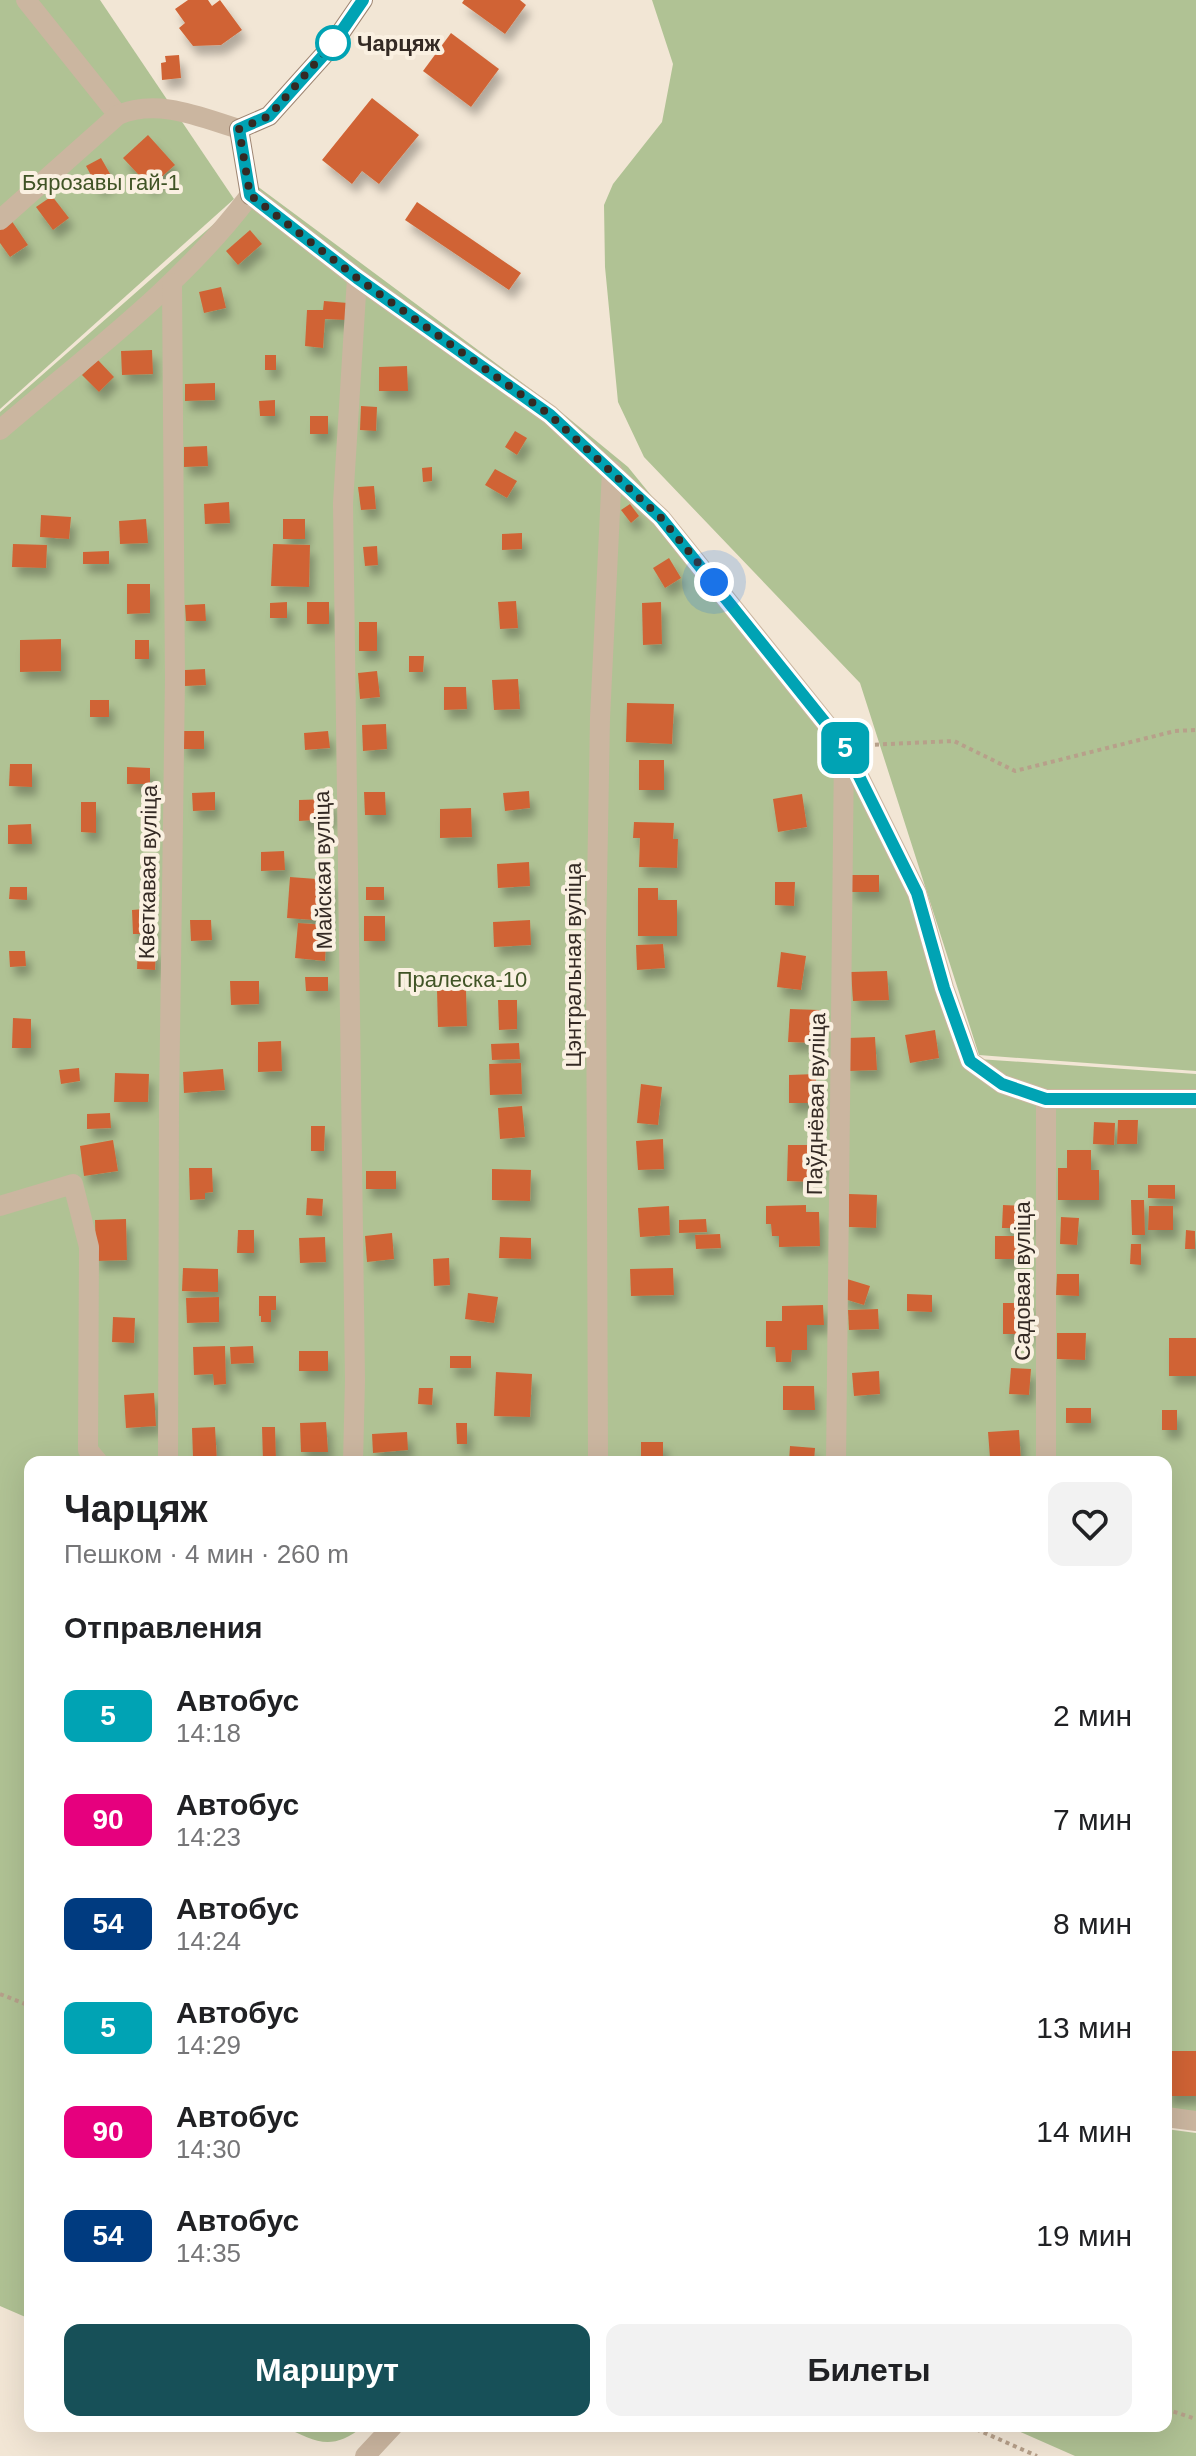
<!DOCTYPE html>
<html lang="ru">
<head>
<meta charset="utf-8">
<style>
	:root { --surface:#fff; --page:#f2f2f2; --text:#202124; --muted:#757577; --accent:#175058 }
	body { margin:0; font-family:Arial,sans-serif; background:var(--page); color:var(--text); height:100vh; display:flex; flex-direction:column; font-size:30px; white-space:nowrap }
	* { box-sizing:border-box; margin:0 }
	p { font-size:26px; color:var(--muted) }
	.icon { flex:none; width:44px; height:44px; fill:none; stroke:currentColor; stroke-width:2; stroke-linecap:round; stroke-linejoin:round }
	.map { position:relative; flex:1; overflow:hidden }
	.panel { position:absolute; left:24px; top:1456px; width:1148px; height:976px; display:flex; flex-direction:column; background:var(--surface); border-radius:16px; box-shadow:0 8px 32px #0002 }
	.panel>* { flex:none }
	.badge { padding:0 16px; border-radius:12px; font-size:28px; line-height:52px }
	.you { position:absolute; width:40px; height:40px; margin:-20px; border:6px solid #fff; border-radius:50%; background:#1a73e8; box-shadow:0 0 0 12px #1a73e833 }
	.map>.badge { position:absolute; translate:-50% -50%; box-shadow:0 0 0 4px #fff }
	h2 { padding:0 40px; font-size:30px; line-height:72px }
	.round { display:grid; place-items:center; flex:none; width:84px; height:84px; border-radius:16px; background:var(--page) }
	.overview { display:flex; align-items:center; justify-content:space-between; height:136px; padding:0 40px }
	h1 { font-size:38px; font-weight:700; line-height:60px }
	.button { display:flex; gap:16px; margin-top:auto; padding:16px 40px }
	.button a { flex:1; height:92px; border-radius:16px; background:var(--accent); color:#fff; font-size:32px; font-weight:700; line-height:92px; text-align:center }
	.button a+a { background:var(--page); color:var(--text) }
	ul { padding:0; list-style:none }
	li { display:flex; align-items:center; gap:24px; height:104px; padding:0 40px }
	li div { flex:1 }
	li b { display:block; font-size:30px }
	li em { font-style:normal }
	li .badge { min-width:88px; font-weight:700; text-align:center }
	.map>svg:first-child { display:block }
	.green { fill:#b0c294 }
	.building { fill:#d06435; filter:url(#shadow) }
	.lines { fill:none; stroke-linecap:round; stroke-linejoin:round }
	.path { stroke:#b7a08a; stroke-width:4; stroke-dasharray:4 4; stroke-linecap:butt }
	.street { stroke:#cbb6a0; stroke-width:20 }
	.secondary { stroke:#9e8572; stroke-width:20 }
	.line-casing { stroke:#fff; stroke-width:18 }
	.line { stroke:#00a3b4; stroke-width:12 }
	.walk { stroke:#342a24; stroke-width:8; stroke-dasharray:0 14.4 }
	.stop-dot { fill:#fff; stroke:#00a3b4; stroke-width:4 }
	.labels { text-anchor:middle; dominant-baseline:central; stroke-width:8; stroke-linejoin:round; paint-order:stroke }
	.stop-label { font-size:22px; font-weight:bold; fill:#342a24; stroke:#faf0e1; text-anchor:start }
	.park-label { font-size:22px; fill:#405426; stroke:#faf0e1 }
	.street-label { font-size:22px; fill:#342a24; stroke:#faf0e1 }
</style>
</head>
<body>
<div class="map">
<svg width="1196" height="2456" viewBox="0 0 1196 2456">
	<defs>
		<filter id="shadow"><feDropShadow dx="5" dy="9" stdDeviation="4" flood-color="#0004"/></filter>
	</defs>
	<rect width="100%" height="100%" fill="#f2e6d5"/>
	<g class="green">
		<path d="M0,0H100L234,199L0,409Z"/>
		<path d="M652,0H1196V1071L979,1055L860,683L644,457L618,402L605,267L604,205L613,184L662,122L673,64Z"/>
		<path d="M257,186L555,407L628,467L847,736L978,1059L1196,1074V2127L1166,2121V1462H30V2319L0,2306V412Z"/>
		<path d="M1166,2129L1196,2133V2456H1075L1007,2426H1166Z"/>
		<path d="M281,2426H364C329,2453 317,2441 281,2426Z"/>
	</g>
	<g class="building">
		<path d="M188,0H208L212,6L220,0L242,30L221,45L193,46L179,28L185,23L175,9Z"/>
		<path d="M464,0H520L526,5L505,34L462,3Z"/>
		<path d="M451,33L499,69L471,107L423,71Z"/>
		<path d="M179,55L181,78L162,80L161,63L166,62L165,56Z"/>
		<path d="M372,98L419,135L379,184L362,171L352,184L322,160Z"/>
		<path d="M148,135L175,165L150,187L123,158Z"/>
		<path d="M101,158L113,179L98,188L86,166Z"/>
		<path d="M52,196L69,218L53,230L36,207Z"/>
		<path d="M417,202L521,273L509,290L405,220Z"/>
		<path d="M9,217L28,245L10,257L0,243V223Z"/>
		<path d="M250,230L262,244L238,265L226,251Z"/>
		<path d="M221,287L226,308L204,313L199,292Z"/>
		<path d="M324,301L348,303L346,320L325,319L323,348L305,346L307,310H323Z"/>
		<path d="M152,350L153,374L122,375L121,351Z"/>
		<rect x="265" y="355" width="11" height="15"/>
		<path d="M98,360L114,377L99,392L82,375Z"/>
		<path d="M407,366L408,391H379V367Z"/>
		<path d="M215,383V400L185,401V384Z"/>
		<path d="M275,400V416H260L259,401Z"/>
		<path d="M361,406L377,407L376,431L360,430Z"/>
		<rect x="310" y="416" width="18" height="18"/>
		<path d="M515,431L527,438L517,455L505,447Z"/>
		<path d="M207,446L208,466L184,467V447Z"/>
		<path d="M432,467V481L423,482L422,468Z"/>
		<path d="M495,469L517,481L507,498L485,485Z"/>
		<path d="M374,486L376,509L361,510L358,487Z"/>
		<path d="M229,502L230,523L205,524L204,504Z"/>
		<path d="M630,504L639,516L631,523L621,510Z"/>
		<path d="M41,515L71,517L69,539L40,537Z"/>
		<path d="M146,519L148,543L120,544L119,521Z"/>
		<rect x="283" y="519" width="22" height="20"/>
		<path d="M522,533V549L502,550V534Z"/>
		<path d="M13,544L47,545L46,568L12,567Z"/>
		<path d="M273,544L310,545L309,587L271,586Z"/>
		<path d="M377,546L378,565L365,566L363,547Z"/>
		<path d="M109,551V564H83V552Z"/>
		<path d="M669,558L681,578L665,588L653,568Z"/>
		<path d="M127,584H150V613L127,614Z"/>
		<path d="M516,601L518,628L500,629L498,602Z"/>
		<path d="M287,602V618H270V603Z"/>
		<rect x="307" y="602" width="22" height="22"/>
		<path d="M661,602L662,644L643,645L642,603Z"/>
		<path d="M205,604L206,621H186L185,605Z"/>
		<rect x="359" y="622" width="18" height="29"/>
		<path d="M61,639V671L20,672V640Z"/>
		<rect x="135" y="640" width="14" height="19"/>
		<path d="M409,656H424L423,672H409Z"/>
		<path d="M205,669L206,685L185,686V670Z"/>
		<path d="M377,671L380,697L360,699L358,673Z"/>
		<path d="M518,679L520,709L494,710L492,680Z"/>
		<path d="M444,687H466L467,709L444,710Z"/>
		<rect x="90" y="700" width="19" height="17"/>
		<path d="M627,703L674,704L672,744L626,742Z"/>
		<path d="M386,724L387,749L363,751L362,725Z"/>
		<rect x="182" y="731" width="22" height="18"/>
		<path d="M328,731L330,748L305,750L304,733Z"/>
		<rect x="639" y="760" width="25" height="30"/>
		<path d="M10,764H32V787L9,786Z"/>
		<path d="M127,767L150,768V784H127Z"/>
		<path d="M529,791L530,808L505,811L503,793Z"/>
		<path d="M215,792V810L193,811L192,793Z"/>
		<path d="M364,792H385L386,815H365Z"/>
		<path d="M802,794L807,827L778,832L773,799Z"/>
		<path d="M330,799L331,819L299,821V800Z"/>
		<path d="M81,802H96V833L81,832Z"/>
		<path d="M471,808L472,837L440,838V809Z"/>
		<path d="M634,822L674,823L673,839H678L677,868L639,867L640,838H633Z"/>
		<path d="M31,824L32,844H8V825Z"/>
		<path d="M284,851L285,870L261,871V852Z"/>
		<path d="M529,862L530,886L498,888L497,864Z"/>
		<rect x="850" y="875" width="29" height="17"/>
		<path d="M290,877L330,880L327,921L287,918Z"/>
		<path d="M775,882H795L794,906L775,905Z"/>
		<path d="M10,887H27V900L9,899Z"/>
		<rect x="366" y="887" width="18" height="13"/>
		<path d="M638,888H658V900H677V936H638Z"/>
		<path d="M144,909V920H150L151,934H133L132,910Z"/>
		<rect x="364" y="916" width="21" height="25"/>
		<path d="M190,920H211L212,940L191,941Z"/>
		<path d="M530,920L531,945L494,947L493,922Z"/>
		<path d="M298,923L327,925L325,961L295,958Z"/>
		<path d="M663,944L665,968L637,970L636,945Z"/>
		<path d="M138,949H156L155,970L137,969Z"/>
		<path d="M9,951H25L26,966L10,967Z"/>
		<path d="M781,952L806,956L801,990L777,987Z"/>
		<path d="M887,971L889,1000L853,1001L851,972Z"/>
		<path d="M305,977H328V991H306Z"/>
		<path d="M230,981H259V1004L231,1005Z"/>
		<path d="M437,990H466L467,1026L438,1027Z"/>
		<path d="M498,1000H517V1029L499,1030Z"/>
		<path d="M790,1009L819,1010L818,1043L788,1042Z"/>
		<path d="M13,1018L31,1019V1048H12Z"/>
		<path d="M935,1030L939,1058L910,1063L905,1035Z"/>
		<path d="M875,1037L877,1070L849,1071L848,1038Z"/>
		<path d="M281,1041L282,1071L258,1072V1042Z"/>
		<path d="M519,1043L520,1059L492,1060L491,1044Z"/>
		<path d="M521,1063L522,1094L490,1095L489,1064Z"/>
		<path d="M79,1068L80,1081L61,1084L59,1070Z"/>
		<path d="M223,1069L225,1090L184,1093L183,1072Z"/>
		<path d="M115,1073L149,1074L148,1102H114Z"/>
		<path d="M816,1074V1103H789V1075Z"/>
		<path d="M641,1084L662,1087L658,1125L637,1123Z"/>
		<path d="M522,1106L525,1137L500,1139L498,1108Z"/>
		<path d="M110,1113L111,1128L87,1129V1114Z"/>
		<path d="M1118,1120H1138L1137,1144H1117Z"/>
		<path d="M1094,1122L1115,1123L1114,1145L1093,1144Z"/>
		<path d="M311,1126H325L324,1151H311Z"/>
		<path d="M663,1139L664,1169L638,1170L636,1141Z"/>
		<path d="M113,1140L118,1171L84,1176L80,1146Z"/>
		<path d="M788,1145H826L825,1163H818L817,1182L787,1181Z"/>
		<path d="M1067,1150H1091V1170H1099V1200H1058V1168H1067Z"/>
		<path d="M189,1168H212L213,1192L205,1193V1199L190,1200Z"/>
		<path d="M492,1169L531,1170L530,1201L492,1200Z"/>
		<rect x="366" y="1171" width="30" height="18"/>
		<path d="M1148,1185H1175V1199L1148,1198Z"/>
		<path d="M849,1194L877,1195L876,1228L849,1227Z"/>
		<path d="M307,1198L323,1199L322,1216L306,1215Z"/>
		<path d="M1131,1200H1144L1145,1235H1132Z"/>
		<path d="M806,1205V1212H819L820,1246L779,1247V1236H772L771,1224H766V1206Z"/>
		<path d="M1003,1205L1028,1206L1027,1228H1002Z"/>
		<path d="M669,1206L670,1235L640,1237L638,1208Z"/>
		<path d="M1149,1206H1173V1230H1148Z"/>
		<path d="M1061,1217L1079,1218L1077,1245L1060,1244Z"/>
		<path d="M126,1219L127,1260L96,1261L95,1220Z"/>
		<path d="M706,1219L707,1232L679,1233V1220Z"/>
		<path d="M238,1230H254V1253H237Z"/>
		<path d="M1186,1230L1195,1231V1249H1185Z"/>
		<path d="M392,1233L394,1259L367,1262L365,1236Z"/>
		<path d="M720,1234L721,1248L696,1249L695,1235Z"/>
		<rect x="995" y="1236" width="28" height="23"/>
		<path d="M325,1237L326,1262L300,1263L299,1238Z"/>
		<path d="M500,1237L531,1238V1259L499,1258Z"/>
		<path d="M1131,1244H1141V1265L1130,1264Z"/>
		<path d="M449,1258L450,1285L434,1286L433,1259Z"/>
		<path d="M183,1268L218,1269V1292L182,1291Z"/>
		<path d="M673,1268L674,1295L631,1296L630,1269Z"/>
		<path d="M1057,1274H1079V1296L1056,1295Z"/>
		<path d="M847,1279L870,1286L864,1305L841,1298Z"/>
		<path d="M468,1293L498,1297L494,1323L465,1319Z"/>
		<path d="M907,1294L932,1295V1312L907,1311Z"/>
		<path d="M259,1296H276V1310H271V1322H261V1316H259Z"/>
		<path d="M219,1297V1322L187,1323L186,1298Z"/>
		<path d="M1003,1303H1028L1029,1334H1003Z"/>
		<path d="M823,1305L824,1325H807V1350H792L791,1362H776L775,1347H766V1321H782V1306Z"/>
		<path d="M878,1309L879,1329L849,1330L848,1310Z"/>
		<path d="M113,1317L135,1318L134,1343L112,1342Z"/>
		<path d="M1057,1333H1086L1085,1360L1057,1359Z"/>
		<rect x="1169" y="1338" width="27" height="38"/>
		<path d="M225,1346L226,1384L214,1385L213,1374L194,1375L193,1347Z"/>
		<path d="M253,1346L254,1363L231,1364L230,1347Z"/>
		<rect x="299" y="1351" width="29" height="20"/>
		<rect x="450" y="1356" width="21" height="12"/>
		<path d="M1011,1368L1031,1369L1029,1395L1009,1394Z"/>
		<path d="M879,1371L880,1394L854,1396L852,1373Z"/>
		<path d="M496,1372L532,1374L530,1417L494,1416Z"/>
		<path d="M783,1386H814L815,1410H783Z"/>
		<path d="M419,1388H433L432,1405L418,1404Z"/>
		<path d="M154,1393L156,1426L126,1428L124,1395Z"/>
		<rect x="1066" y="1408" width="25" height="15"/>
		<rect x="1162" y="1410" width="15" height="20"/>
		<path d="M326,1422L328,1452H301L300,1423Z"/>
		<path d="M456,1423H467V1444H457Z"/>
		<path d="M215,1427L217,1462H185V1457H193L192,1428Z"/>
		<path d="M262,1427H275L276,1461H263Z"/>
		<path d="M1019,1430L1021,1462H985V1459L990,1458L988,1432Z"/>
		<path d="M407,1432L408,1450L373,1453L372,1434Z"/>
		<rect x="641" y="1442" width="22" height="20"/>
		<path d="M790,1446L815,1448L814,1462H789Z"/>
		<rect x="1166" y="2051" width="30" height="45"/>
	</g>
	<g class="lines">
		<g class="path">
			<path d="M867,745L954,741L1015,771L1175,731L1196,730"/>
			<path d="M0,1994L30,2006"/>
			<path d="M1166,2409L1196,2419"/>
			<path d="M969,2426L1037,2456"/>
		</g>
		<g class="street">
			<path d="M26,0L118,115"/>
			<path d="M0,220L118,115C158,98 200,117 239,129"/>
			<path d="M0,430C86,356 181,287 250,195L357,278L550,415L661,518L844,746L917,893L944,988L970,1061L1002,1084L1046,1099H1196"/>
			<path d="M1046,1099V1462"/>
			<path d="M0,1206L73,1184L89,1247L88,1450L98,1462"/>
			<path d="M168,1462L169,1106L175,678L172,283"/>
			<path d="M353,1462L355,1380L343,503L357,278"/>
			<path d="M598,1462L596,941L600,718L612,470"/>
			<path d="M836,1462L844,750"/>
			<path d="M1166,2117L1196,2121"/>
			<path d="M365,2456L393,2426"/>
		</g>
		<path class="secondary" d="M250,195L239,129L269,116L330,48L363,0"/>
	</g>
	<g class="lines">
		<defs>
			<path id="line" d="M363,0L330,48L269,116L239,129L250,195L357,278L550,415L661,518L844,746L917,893L944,988L970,1061L1002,1084L1046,1099H1196"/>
		</defs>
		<use href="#line" class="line-casing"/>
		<use href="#line" class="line"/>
		<path class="walk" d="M333,43L269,116L239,129L250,195L357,278L550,415L661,518L714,582"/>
	</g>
	<circle class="stop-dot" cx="333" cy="43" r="16"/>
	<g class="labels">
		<g class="stop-label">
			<text x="357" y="43">Чарцяж</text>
		</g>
		<g class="park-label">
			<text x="101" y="182">Бярозавы гай-1</text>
			<text x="462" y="979">Пралеска-10</text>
		</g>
		<g class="street-label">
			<text transform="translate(323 870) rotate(-91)">Майская вуліца</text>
			<text transform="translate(148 872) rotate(-89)">Кветкавая вуліца</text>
			<text transform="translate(573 965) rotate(-90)">Цэнтральная вуліца</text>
			<text transform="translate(816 1104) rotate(-89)">Паўднёвая вуліца</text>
			<text transform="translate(1022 1281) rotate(-90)">Садовая вуліца</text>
		</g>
	</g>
</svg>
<div class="you" style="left:714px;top:582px"></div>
<b class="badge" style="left:845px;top:748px;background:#00a3b4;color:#fff">5</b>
<section class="panel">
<div class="overview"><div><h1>Чарцяж</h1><p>Пешком · 4 мин · 260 m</p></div><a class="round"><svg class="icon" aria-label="heart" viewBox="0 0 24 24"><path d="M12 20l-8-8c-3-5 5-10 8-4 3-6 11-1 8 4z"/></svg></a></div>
<h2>Отправления</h2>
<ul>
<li><span class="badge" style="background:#00a3b4;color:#fff">5</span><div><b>Автобус</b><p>14:18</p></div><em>2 мин</em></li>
<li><span class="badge" style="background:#e6007e;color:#fff">90</span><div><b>Автобус</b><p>14:23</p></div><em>7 мин</em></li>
<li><span class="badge" style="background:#003b80;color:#fff">54</span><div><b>Автобус</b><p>14:24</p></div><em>8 мин</em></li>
<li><span class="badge" style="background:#00a3b4;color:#fff">5</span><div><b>Автобус</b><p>14:29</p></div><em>13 мин</em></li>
<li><span class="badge" style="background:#e6007e;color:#fff">90</span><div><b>Автобус</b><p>14:30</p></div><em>14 мин</em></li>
<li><span class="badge" style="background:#003b80;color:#fff">54</span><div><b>Автобус</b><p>14:35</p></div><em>19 мин</em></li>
</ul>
<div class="button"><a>Маршрут</a><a>Билеты</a></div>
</section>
</div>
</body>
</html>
